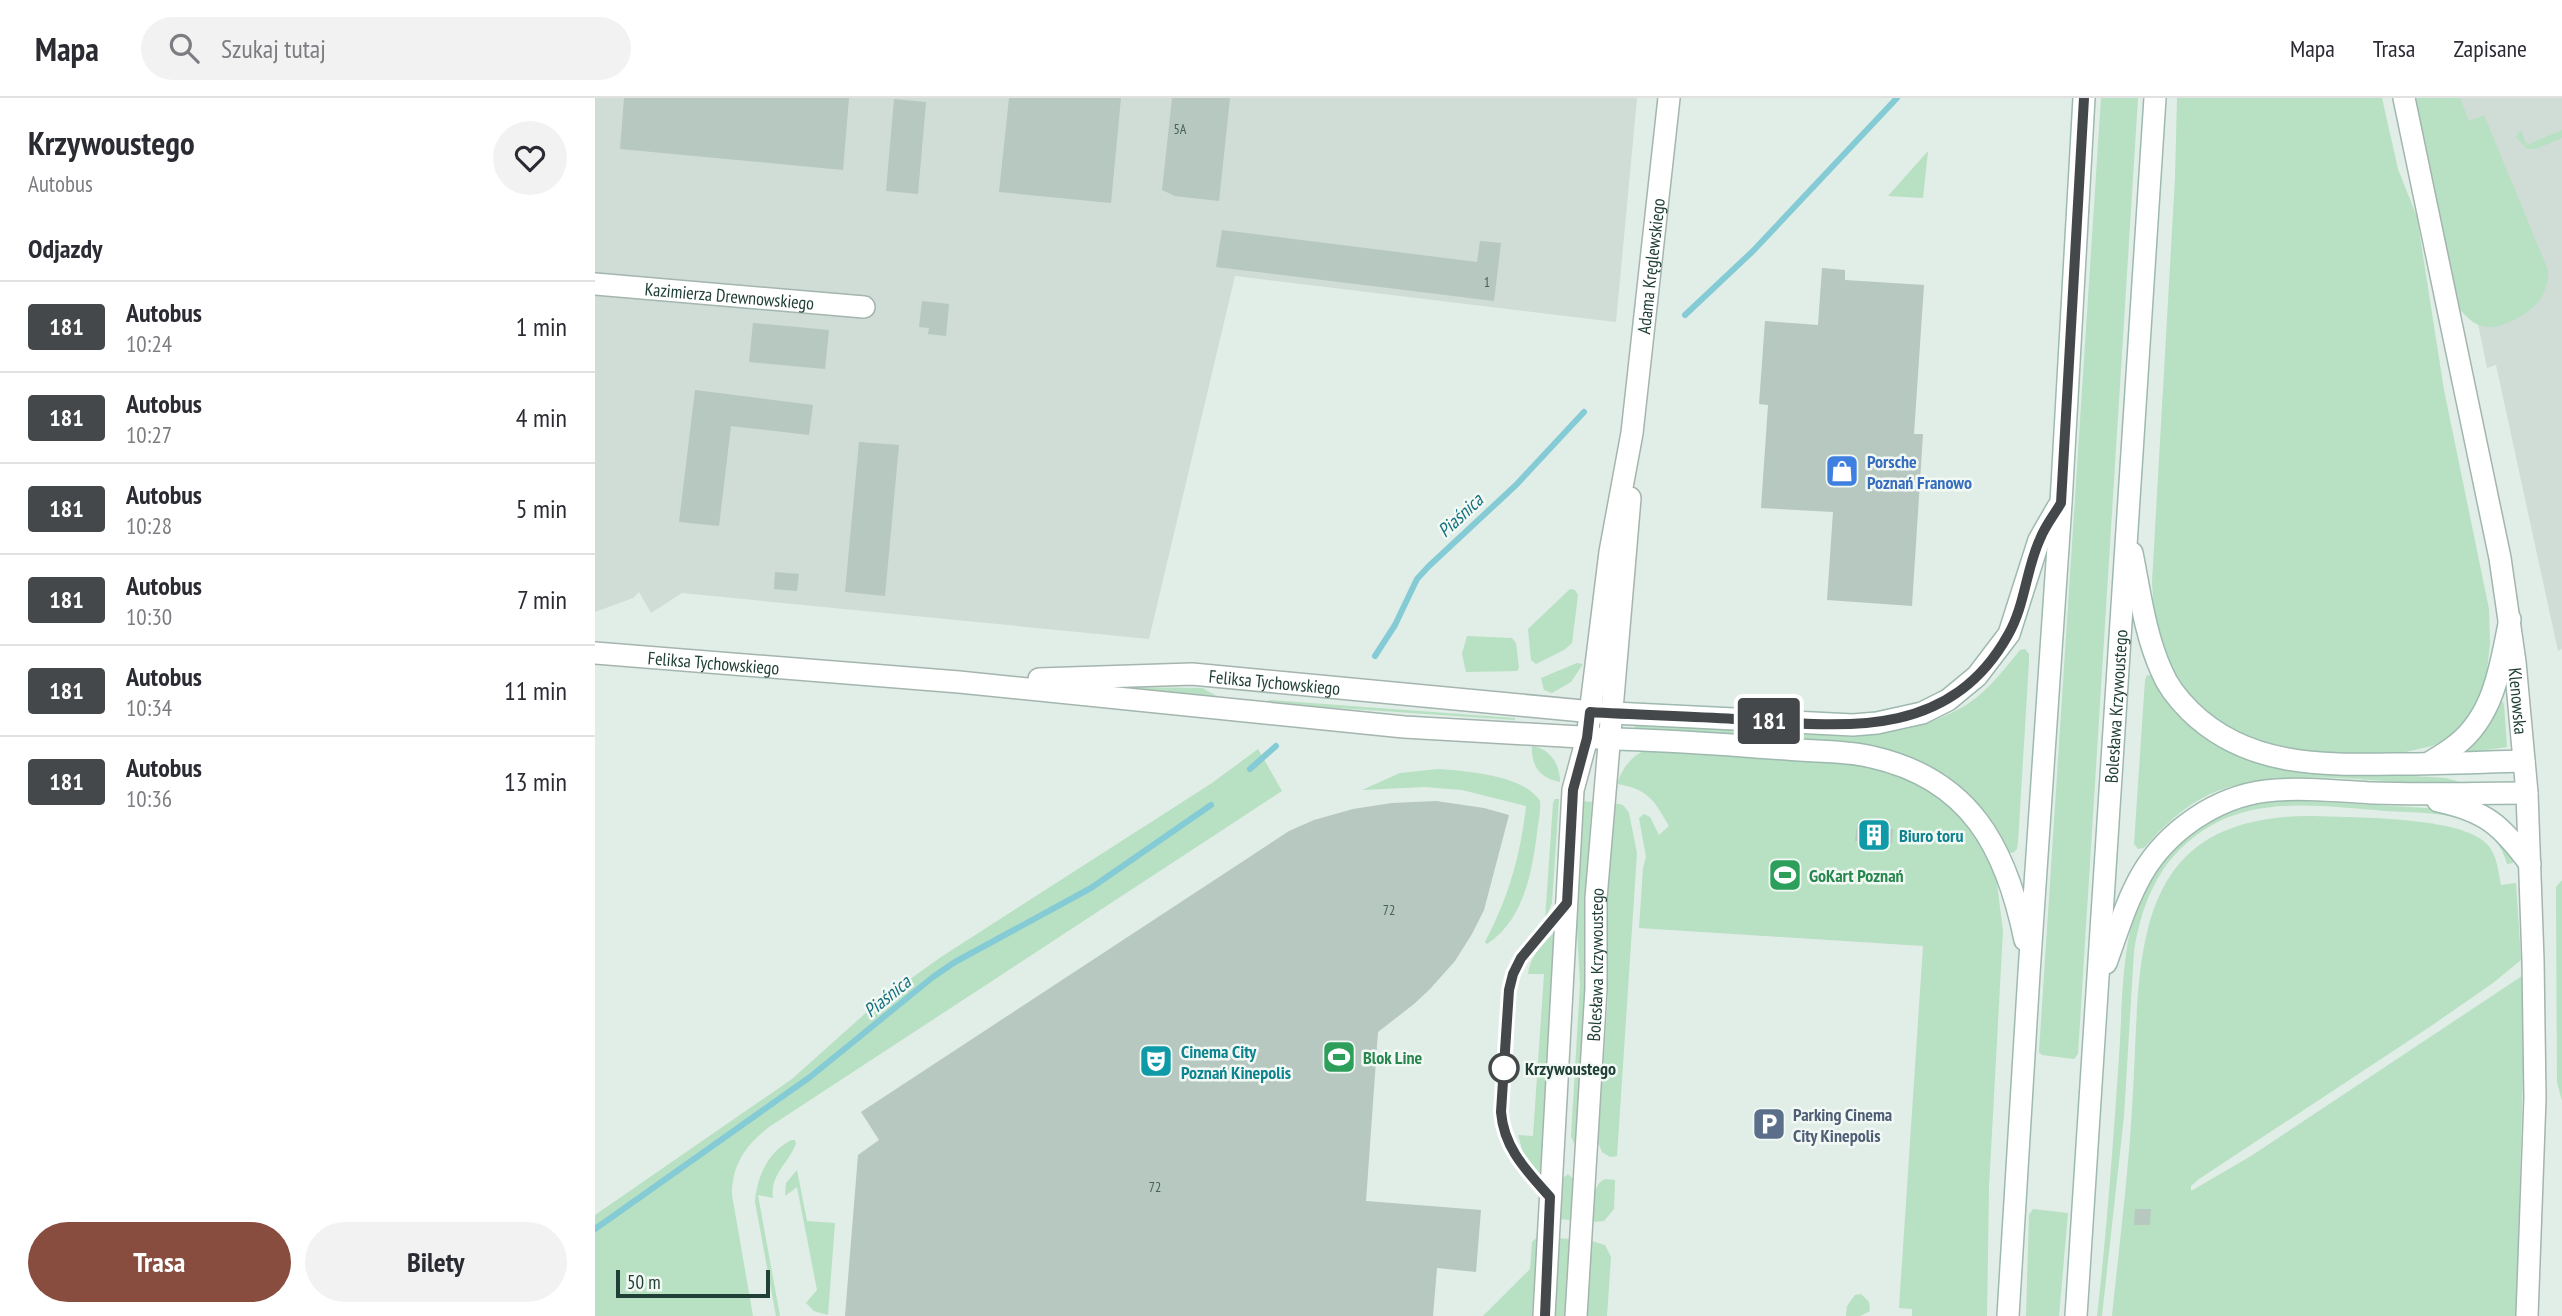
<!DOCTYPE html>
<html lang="pl">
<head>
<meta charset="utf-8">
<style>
	:root { --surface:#fff; --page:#f2f2f3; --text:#2b2b33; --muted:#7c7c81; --line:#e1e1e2; --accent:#894d40 }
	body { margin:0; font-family:"PT Sans Narrow",sans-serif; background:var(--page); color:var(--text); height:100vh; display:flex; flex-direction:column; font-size:26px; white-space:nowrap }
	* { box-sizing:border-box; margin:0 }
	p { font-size:23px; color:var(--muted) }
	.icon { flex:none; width:38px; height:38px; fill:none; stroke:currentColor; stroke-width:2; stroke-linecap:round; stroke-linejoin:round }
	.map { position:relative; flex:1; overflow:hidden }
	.panel { display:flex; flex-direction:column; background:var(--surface); width:595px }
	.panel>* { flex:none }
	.badge { padding:0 14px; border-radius:5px; font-size:24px; line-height:46px }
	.scale { position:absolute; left:21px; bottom:18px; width:154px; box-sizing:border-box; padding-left:7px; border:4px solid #203f36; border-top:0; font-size:19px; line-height:24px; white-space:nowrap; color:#203f36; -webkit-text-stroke:5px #f2f9f5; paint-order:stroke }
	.map>.badge { position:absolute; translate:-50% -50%; box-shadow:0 0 0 4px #fff }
	h2 { padding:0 28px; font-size:26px; line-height:63px }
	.round { display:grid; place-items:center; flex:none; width:74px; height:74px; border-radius:37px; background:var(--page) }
	.summary { display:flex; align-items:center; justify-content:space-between; height:119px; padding:0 28px }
	h1 { font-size:33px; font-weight:700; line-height:52px }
	.primary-button { display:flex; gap:14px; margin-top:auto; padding:14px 28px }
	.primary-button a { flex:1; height:80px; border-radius:42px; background:var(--accent); color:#fff; font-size:28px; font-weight:700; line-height:80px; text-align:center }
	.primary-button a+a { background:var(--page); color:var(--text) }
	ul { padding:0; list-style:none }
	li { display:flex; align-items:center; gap:21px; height:91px; padding:0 28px; border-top:2px solid var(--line) }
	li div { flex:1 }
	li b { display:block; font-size:26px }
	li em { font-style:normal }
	li .badge { min-width:77px; font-weight:700; text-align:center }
	header { display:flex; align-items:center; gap:42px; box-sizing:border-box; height:98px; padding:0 35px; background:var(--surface); border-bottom:2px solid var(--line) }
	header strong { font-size:33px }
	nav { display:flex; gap:38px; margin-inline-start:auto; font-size:24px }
	.search { width:490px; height:63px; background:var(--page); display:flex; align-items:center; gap:18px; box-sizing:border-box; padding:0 24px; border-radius:38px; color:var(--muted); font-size:26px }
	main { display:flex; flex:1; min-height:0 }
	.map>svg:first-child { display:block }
	.built { fill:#cfddd6 }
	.green { fill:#b8e0c2 }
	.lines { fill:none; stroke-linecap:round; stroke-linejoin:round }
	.stream { stroke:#84cbd6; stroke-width:6 }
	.building { fill:#b6c8c0 }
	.street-casing { stroke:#a3b5ae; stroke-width:24 }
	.secondary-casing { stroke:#9eb9af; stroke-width:24 }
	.street { stroke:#fff; stroke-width:21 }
	.secondary { stroke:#fff; stroke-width:21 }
	.line-casing { stroke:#fff; stroke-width:16 }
	.line { stroke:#45484a; stroke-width:10 }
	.stop-dot { fill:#fff; stroke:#45484a; stroke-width:3.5 }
	.labels { text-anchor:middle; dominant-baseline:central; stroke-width:5; stroke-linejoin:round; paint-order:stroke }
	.number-label { font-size:14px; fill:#466158 }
	.street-label { font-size:18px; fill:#203f36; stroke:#f2f9f5 }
	.shop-label { font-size:18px; font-weight:bold; fill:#366cbe; stroke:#f2f9f5; text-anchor:start }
	.culture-label { font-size:18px; font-weight:bold; fill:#0d838f; stroke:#f2f9f5; text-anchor:start }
	.leisure-label { font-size:18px; font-weight:bold; fill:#27864d; stroke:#f2f9f5; text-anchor:start }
	.stop-label { font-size:18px; font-weight:bold; fill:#203f36; stroke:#f2f9f5; text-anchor:start }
	.service-label { font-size:18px; font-weight:bold; fill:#4e5e75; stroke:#f2f9f5; text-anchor:start }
	.water-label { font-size:19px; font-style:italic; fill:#15707f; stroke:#f2f9f5 }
</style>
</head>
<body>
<header>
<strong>Mapa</strong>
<div class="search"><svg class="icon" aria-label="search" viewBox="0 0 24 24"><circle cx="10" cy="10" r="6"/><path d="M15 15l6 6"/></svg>Szukaj tutaj</div>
<nav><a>Mapa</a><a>Trasa</a><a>Zapisane</a></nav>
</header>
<main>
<section class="panel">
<div class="summary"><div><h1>Krzywoustego</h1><p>Autobus</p></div><a class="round"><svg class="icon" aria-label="heart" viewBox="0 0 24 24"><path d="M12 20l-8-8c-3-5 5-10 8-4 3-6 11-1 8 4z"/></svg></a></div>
<h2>Odjazdy</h2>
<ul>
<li><span class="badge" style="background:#45484a;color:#fff">181</span><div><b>Autobus</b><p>10:24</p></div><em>1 min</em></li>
<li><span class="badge" style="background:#45484a;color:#fff">181</span><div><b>Autobus</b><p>10:27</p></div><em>4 min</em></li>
<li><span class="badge" style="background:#45484a;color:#fff">181</span><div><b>Autobus</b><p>10:28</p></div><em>5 min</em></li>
<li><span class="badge" style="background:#45484a;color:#fff">181</span><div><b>Autobus</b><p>10:30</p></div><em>7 min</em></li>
<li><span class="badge" style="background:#45484a;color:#fff">181</span><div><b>Autobus</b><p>10:34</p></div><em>11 min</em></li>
<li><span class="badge" style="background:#45484a;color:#fff">181</span><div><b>Autobus</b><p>10:36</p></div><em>13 min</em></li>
</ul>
<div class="primary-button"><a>Trasa</a><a>Bilety</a></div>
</section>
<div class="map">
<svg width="1967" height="1218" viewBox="0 0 1967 1218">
	<rect width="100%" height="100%" fill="#e1ede7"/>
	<g class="built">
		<path d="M0,0H1042L1021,224L640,178L554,541L87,495L56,515L44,494L38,500L0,514Z"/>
		<path d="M1837,0H1967V551L1963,553L1903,276L1901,267L1892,270Z"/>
	</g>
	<g class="green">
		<path d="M1506,0H1543L1483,956L1479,961L1447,957L1444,954Z"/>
		<path d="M1582,0H1787L1803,71L1822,119L1849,292L1894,511L1895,546L1890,589L1875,619L1851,642L1837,648L1802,656L1719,655L1657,642L1630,628L1614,617L1588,589L1578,575L1571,561L1559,517L1557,484L1580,80Z"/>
		<path d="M1820,0H1865L1874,23L1889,17L1953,172C1954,199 1937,214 1914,224C1905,228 1896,231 1887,228C1878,226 1871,218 1865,212Z"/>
		<path d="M1926,32L1932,47L1967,32V40L1941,51H1932L1921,39Z"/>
		<path d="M1333,53L1328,100L1293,98Z"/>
		<path d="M975,491L980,492L983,497L977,545L969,552L941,566L936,562L933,531Z"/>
		<path d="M872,538L917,540L921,545L924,570L922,573L871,574L867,556Z"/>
		<path d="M1430,551L1434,556V564L1423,744L1422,751L1418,755L1413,754C1363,651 1291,649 1190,642C1140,639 1090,635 1040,632L1039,630L1042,626C1089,629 1135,632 1181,635C1244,638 1306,643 1364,611C1389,598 1407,574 1425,552Z"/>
		<path d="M982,565L988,566L976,584L957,595L949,592L946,580Z"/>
		<path d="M1552,577L1558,578L1594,624L1755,674L1851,680L1868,685L1855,688C1785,684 1680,667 1615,696C1588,709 1568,728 1549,750L1543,751L1539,746L1550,582Z"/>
		<path d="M520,589L607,590L622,598L520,591Z"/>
		<path d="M675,602L920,620V622L669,605Z"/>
		<path d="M1906,602L1909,606L1912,649L1865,656Z"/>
		<path d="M937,648C956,651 965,667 965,684C945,680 936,668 937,648Z"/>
		<path d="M663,651L687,693L174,1029C151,1047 137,1066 137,1097L158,1218H0V1117L197,981L283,904L346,859L617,685Z"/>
		<path d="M1053,651L1252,664L1294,672L1344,695L1382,737L1401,778L1408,833L1394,1089L1392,1218H1317V1211L1304,1210L1328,848L1044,830L1048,770L1051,759L1044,720L1049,716L1055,719L1064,737L1074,728C1059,702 1053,691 1022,686C1027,670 1037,657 1053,651Z"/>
		<path d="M843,671C871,673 929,677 945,703C946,714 943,725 942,735C937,775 928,823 892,846L890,844C913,801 926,756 931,708L867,692L830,689L767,692L805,675Z"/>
		<path d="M960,701H964L957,805L950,822L958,705Z"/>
		<path d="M1690,702L1849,711L1885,722L1917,757L1918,765L1912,766C1907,748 1896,734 1879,726C1852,713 1820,715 1790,713C1734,709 1669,698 1617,727C1567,756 1548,799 1539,853L1529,1018L1507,1218H1502C1512,1131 1518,1047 1524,959C1528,905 1525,842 1549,792C1577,734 1630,708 1690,702Z"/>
		<path d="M987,703L997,704L990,798V895L981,1041L979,1046L976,1038L985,886L980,795Z"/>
		<path d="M1019,705L1028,707L1034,715L1042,755L1022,1058L1015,1059L1007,1054L1003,1044L1013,899L1012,799Z"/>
		<path d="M1720,718C1760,720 1865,718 1892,746C1902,757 1903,772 1906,787L1921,785L1926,862L1898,885L1836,928L1604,1081L1596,1088V1093L1656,1058L1927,878L1929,941L1921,1218H1517C1524,1149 1533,1080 1537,1011C1547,867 1526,716 1720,718Z"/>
		<path d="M1967,782V1003L1962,984L1961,797V789Z"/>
		<path d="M962,832L948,1079L929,1058L923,1037L938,1038L949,876H933C936,856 948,845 962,832Z"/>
		<path d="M196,1042H200L201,1046C193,1066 175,1076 178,1100L163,1097L185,1218H181L160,1104C162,1078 173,1054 196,1042Z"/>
		<path d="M202,1072L212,1123L240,1125L233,1217L219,1213L211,1205L222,1192L202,1089L190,1098L191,1085Z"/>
		<path d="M973,1076L979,1082L975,1122L964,1121L967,1081Z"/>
		<path d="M1010,1081L1020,1082L1019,1111L1009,1123L998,1124C999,1110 995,1088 1010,1081Z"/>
		<path d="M1438,1111L1473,1115L1464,1218H1431L1434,1117Z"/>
		<path d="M943,1138L945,1175L938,1218H888L935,1171L937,1144Z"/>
		<path d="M963,1140L974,1141L970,1218H958Z"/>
		<path d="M997,1143L1010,1147L1016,1159L1012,1218H992Z"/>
		<path d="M1266,1196L1274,1204L1275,1213L1265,1218H1251L1252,1208L1260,1197Z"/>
	</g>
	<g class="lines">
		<g class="stream">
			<path d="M1090,217L1158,153L1302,0"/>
			<path d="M780,558L800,527L822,481L834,468L921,387L989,314"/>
			<path d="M655,671L681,648"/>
			<path d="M0,1131L215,979L338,879L360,864L496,790L616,707"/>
		</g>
	</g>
	<g class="building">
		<path d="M29,0H254L248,72L25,51Z"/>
		<path d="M414,0H526L516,105L404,94Z"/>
		<path d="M577,0H635L624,103L580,98L567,92Z"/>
		<path d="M299,1L331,4L323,96L291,93Z"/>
		<path d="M627,132L882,164L885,143L906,145L899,203L621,169Z"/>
		<path d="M1227,170L1250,172V182L1329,187L1319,336H1328L1317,508L1232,502L1238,414L1166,410L1173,307L1164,306L1170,223L1223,227Z"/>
		<path d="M327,203L354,206L351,238L333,236L334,230L324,229Z"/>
		<path d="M158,225L234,232L230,271L154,264Z"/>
		<path d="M100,292L218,307L214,337L136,328L124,428L84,424Z"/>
		<path d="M264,344L304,347L290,498L250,494Z"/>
		<path d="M180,474L204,476L202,493L179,491Z"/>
		<path d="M841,703L889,710L914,717L889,812L877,836L860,863L835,891L819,906L783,934L771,1103L886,1112L881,1174L842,1170L838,1218H250L263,1057L284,1042L266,1014L694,733L719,722L758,711L797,705Z"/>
		<path d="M1262,728L1298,731L1297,746L1260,743Z"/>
		<path d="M1540,1111H1556L1555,1127H1539Z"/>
	</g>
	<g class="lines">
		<defs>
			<g id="street">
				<path id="s1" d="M1809,0L1905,460L1920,564L1932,695L1938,862L1940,1000L1932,1218"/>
				<path id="s2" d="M0,186L269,209"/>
				<path id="s3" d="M0,555L364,584L809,629L1003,640"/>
				<path id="s4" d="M444,581L597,576L1009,615"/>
				<path id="s5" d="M949,1218L978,692L992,640L1015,454L1037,335L1074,0"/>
				<path id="s6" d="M981,1218L1001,891V800L1035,400"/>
			</g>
			<g id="secondary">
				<path d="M1537,455C1545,495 1550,537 1567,574C1573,589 1584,602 1595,613C1653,670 1730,667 1806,666C1847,666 1888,664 1929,663"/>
				<path d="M1018,615L1258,627L1282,625L1327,615L1353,602L1382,578L1414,536L1444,442L1463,409"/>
				<path d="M1016,641C1075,642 1133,647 1192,651C1219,654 1250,652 1277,659C1375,681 1411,749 1430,842"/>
				<path d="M1834,665C1843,659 1853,654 1861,647C1900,617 1906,565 1915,521"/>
				<path d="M1843,703C1891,713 1907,728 1935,766"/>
				<path d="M1511,865C1522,835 1531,804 1547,776C1572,733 1621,699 1671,693C1706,689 1742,693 1778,695C1829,697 1881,695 1932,695"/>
				<path d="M1413,1218L1434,875L1466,405L1489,0"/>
				<path id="s7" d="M1481,1218L1560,0"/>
			</g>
		</defs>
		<use href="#street" class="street-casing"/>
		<use href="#secondary" class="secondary-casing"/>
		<use href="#street" class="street"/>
		<use href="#secondary" class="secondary"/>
	</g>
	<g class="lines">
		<defs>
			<path id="line" d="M950,1218L955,1099C932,1073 909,1051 906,1014L914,892L918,876L926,860L972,805L978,692L992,640L995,614C1043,617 1091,618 1139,621C1243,628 1353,645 1413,537C1430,508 1431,471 1445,441C1450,428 1459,417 1466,405L1489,0"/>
		</defs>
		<use href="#line" class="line-casing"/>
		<use href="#line" class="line"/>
	</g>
	<defs>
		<symbol id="shop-square" viewBox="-11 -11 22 22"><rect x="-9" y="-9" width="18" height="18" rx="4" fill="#3f7fe0" stroke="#f2f9f5"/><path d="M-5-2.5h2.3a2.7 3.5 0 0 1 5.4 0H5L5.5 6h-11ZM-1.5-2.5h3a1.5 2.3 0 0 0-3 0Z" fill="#fff"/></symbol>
		<symbol id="building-square" viewBox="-11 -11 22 22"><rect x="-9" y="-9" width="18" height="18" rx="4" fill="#0f9aa8" stroke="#f2f9f5"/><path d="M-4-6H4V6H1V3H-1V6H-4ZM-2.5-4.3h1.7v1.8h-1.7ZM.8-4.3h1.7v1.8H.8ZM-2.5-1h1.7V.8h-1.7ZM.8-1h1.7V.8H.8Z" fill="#fff"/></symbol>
		<symbol id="stadium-square" viewBox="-11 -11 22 22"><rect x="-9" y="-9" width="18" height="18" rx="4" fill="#2e9e5b" stroke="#f2f9f5"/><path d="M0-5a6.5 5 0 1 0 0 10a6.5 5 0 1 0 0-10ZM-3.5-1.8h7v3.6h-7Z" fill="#fff"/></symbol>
		<symbol id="theatre-square" viewBox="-11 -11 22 22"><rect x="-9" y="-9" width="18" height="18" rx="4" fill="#0f9aa8" stroke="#f2f9f5"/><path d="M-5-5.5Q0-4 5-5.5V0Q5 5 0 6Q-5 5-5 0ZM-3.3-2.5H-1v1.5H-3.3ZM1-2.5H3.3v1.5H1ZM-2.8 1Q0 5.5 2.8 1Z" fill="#fff"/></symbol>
		<symbol id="parking-square" viewBox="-11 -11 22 22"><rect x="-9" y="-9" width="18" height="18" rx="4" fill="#5c6f8a" stroke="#f2f9f5"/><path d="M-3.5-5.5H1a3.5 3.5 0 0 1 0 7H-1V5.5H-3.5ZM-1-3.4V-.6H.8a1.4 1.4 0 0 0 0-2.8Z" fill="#fff"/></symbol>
	</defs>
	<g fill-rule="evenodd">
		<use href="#shop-square" x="1228" y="354" width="38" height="38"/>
		<use href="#building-square" x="1260" y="718" width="38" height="38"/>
		<use href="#stadium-square" x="1171" y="758" width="38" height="38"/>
		<use href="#stadium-square" x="725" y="940" width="38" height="38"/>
		<use href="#theatre-square" x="542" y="944" width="38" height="38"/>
		<use href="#parking-square" x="1155" y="1007" width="38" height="38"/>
	</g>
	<circle class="stop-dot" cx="909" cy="970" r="14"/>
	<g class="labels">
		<g class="number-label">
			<text x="585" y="31">5A</text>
			<text x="892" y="184">1</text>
			<text x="794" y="812">72</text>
			<text x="560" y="1089">72</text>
		</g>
		<g class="street-label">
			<text stroke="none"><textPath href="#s5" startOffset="1057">Adama Kręglewskiego</textPath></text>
			<text stroke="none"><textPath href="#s2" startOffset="135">Kazimierza Drewnowskiego</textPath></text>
			<text stroke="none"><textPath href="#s3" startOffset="119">Feliksa Tychowskiego</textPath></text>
			<text stroke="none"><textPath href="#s4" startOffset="236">Feliksa Tychowskiego</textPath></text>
			<text stroke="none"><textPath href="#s1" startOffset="614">Klenowska</textPath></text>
			<text stroke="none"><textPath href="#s7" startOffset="611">Bolesława Krzywoustego</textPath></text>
			<text stroke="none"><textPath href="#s6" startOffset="352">Bolesława Krzywoustego</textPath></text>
		</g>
		<g class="shop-label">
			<text x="1272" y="363">Porsche<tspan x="1272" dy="21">Poznań Franowo</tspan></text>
		</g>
		<g class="culture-label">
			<text x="1304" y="737">Biuro toru</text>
			<text x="586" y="953">Cinema City<tspan x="586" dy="21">Poznań Kinepolis</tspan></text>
		</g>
		<g class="leisure-label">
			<text x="1214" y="777">GoKart Poznań</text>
			<text x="768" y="959">Blok Line</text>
		</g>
		<g class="stop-label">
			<text x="930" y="970">Krzywoustego</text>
		</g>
		<g class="service-label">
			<text x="1198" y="1016">Parking Cinema<tspan x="1198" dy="21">City Kinepolis</tspan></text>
		</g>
		<g class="water-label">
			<text transform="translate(865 417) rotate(-43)">Piaśnica</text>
			<text transform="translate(292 898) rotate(-39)">Piaśnica</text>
		</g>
	</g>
</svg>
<div class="scale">50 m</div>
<b class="badge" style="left:1174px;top:623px;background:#45484a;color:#fff">181</b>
</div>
</main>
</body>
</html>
